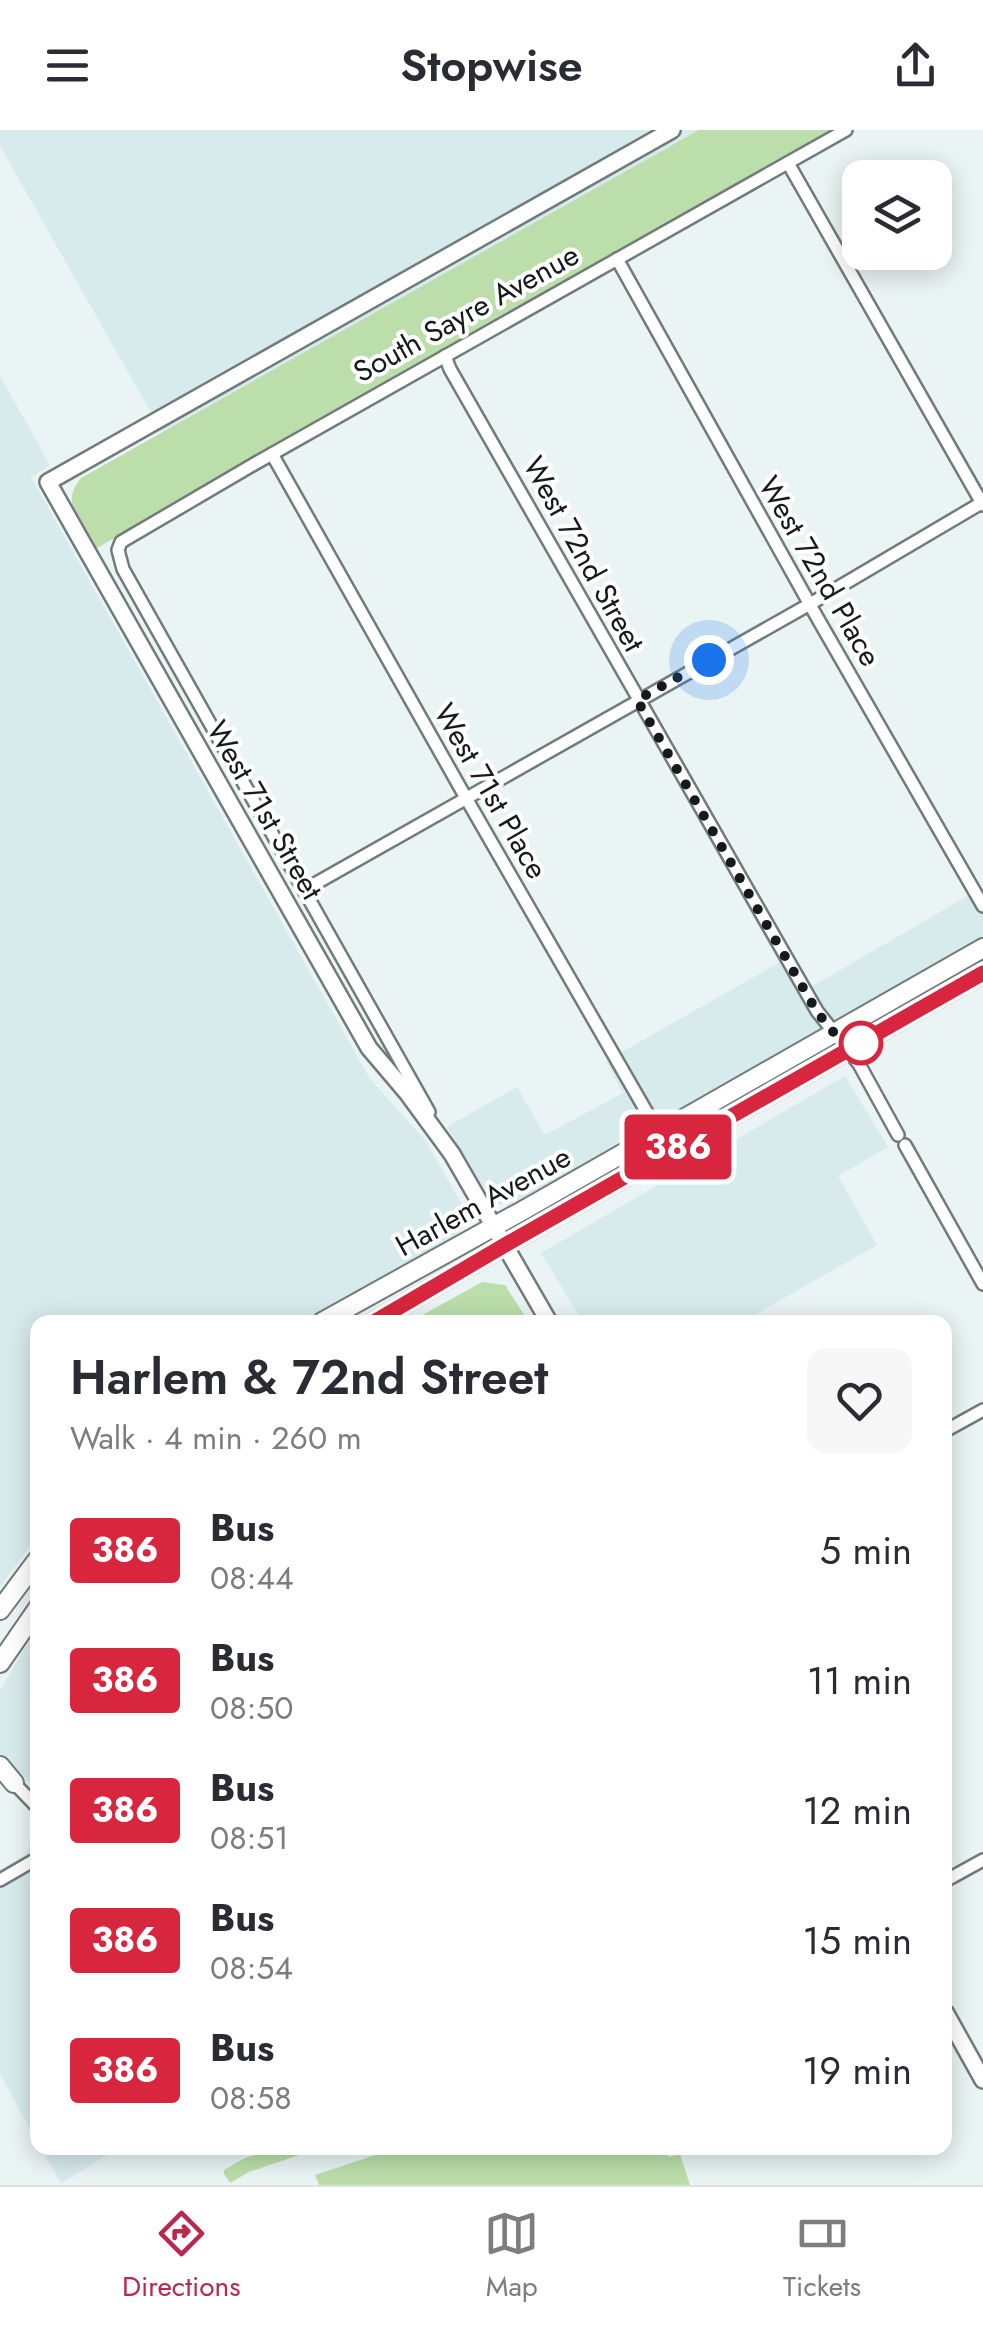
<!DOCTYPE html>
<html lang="en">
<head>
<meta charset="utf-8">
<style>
	:root { --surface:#fff; --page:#f7f7f7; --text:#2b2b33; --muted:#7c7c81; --line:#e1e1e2; --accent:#b9284d }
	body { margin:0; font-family:Jost,sans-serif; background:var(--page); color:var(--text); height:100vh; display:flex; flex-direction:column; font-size:38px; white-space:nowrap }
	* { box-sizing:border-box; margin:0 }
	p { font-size:32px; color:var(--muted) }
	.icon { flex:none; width:55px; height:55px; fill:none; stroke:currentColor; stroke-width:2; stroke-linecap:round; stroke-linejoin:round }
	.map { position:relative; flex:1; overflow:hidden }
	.side { position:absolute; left:30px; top:1185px; width:922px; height:840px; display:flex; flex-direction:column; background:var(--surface); border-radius:20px; box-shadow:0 5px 25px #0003 }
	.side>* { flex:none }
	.badge { padding:0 20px; border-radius:8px; font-size:35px; line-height:65px }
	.tools { position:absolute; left:842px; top:30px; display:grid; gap:20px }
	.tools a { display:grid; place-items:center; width:110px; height:110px; border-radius:20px; background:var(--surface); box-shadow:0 5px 25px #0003; font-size:50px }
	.you { position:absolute; width:50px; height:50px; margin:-25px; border:8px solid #fff; border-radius:50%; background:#1a73e8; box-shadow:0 0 0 15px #1a73e833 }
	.map>.badge { position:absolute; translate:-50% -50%; box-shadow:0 0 0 5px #fff }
	.round { display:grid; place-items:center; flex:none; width:105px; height:105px; border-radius:20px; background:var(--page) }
	.summary { display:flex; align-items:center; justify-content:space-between; height:170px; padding:0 40px }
	h1 { font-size:48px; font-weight:600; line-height:75px }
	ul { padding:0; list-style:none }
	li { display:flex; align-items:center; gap:30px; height:130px; padding:0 40px }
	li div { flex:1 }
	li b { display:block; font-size:38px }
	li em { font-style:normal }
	li .badge { min-width:110px; font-weight:700; text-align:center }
	header { display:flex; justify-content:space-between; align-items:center; height:130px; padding:0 40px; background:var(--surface); font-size:45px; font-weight:600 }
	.tab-bar { display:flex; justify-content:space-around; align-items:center; height:140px; border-top:2px solid var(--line); background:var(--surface); font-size:28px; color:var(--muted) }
	.tab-bar a { display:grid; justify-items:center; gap:5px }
	.tab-bar .active { color:var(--accent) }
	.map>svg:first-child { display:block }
	.built { fill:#d7eaec }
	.green { fill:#bbdeaa }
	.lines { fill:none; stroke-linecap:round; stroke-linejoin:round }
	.street-casing { stroke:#727b7c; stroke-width:16 }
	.secondary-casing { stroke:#727b7c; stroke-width:20 }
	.primary-casing { stroke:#727b7c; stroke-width:22 }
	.street { stroke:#fff; stroke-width:11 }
	.secondary { stroke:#fff; stroke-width:15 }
	.primary { stroke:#fff; stroke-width:18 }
	.line-casing { stroke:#fff; stroke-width:22 }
	.line { stroke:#d7263d; stroke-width:15 }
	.walk { stroke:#171a1a; stroke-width:10; stroke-dasharray:0 18 }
	.stop-dot { fill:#fff; stroke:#d7263d; stroke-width:5 }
	.labels { text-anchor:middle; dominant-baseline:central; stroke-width:8; stroke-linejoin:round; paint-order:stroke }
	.street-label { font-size:30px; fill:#171a1a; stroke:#fff }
</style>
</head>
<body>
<header><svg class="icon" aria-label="menu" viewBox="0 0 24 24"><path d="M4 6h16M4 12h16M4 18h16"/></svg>Stopwise<svg class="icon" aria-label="share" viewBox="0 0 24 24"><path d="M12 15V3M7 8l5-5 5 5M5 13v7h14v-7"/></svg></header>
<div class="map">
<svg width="983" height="2055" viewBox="0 0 983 2055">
	<rect width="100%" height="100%" fill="#eaf4f5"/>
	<g class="built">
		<path d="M0,0H699L162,302L0,16Z"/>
		<path d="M0,246L50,335L31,347L370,949L425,1010L463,1076L465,1087L461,1100L451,1111L306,1192H38L37,1406L0,1457Z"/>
		<path d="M983,757V807L508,1076L492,1071L447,997L517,957L545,1005L623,963L606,931L791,826L811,857Z"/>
		<path d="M845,946L888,1017L838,1046L877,1115L742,1192H583L541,1123Z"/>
		<path d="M37,1498V1658L9,1634L0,1623V1560Z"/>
		<path d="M33,1695L38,1701L37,2011L0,1944V1740L25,1725L31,1712Z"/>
		<path d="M41,2018H119L61,2053Z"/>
	</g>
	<g class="green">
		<path d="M699,0H836L95,419C81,395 59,374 81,348Z"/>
		<path d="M482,1152L505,1155L529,1192H410Z"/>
		<path d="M277,2018L317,2019L249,2042L230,2053L224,2044V2040L245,2028Z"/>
		<path d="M397,2018H683L667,2024L669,2027L680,2024L690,2055H319L315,2045Z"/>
	</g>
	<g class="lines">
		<defs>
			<g id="street">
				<path d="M788,33L983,375"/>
				<path d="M617,129L818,489L983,776"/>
				<path d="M445,226L450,239L817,881L859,934L898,1005"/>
				<path d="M272,324L466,668L661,1007"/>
				<path d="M304,760L810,474L983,372"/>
				<path d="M429,982L123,439L118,420L121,412L256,333L846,0"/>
				<path d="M905,1015L983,1154"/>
				<path d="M945,1301L983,1280"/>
				<path d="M14,1653L38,1678"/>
				<path d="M0,1750L38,1728"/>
				<path d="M945,1751L983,1730"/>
			</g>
			<g id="secondary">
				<path d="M549,1192L452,1024L408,964L369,918L48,352L672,0"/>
				<path d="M945,1882L983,1950"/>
			</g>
			<g id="primary">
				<path d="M322,1192L522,1081L983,818"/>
				<path d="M374,1192L505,1115L983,843"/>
				<path d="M0,1480L38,1429"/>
				<path d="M0,1533L38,1478"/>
				<path d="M0,1636L14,1653"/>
			</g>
		</defs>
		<use href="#street" class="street-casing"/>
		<use href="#secondary" class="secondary-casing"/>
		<use href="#primary" class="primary-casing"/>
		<use href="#street" class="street"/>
		<use href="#secondary" class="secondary"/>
		<use href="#primary" class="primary"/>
	</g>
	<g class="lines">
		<defs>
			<path id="line" d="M374,1192L505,1115L983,843"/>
		</defs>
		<use href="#line" class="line-casing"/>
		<use href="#line" class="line"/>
		<path class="walk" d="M709,530L637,570L817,882L848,920L861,913"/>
	</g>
	<circle class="stop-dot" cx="861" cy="913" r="20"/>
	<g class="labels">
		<g class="street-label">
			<text transform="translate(466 183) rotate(-29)">South Sayre Avenue</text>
			<text transform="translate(584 424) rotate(61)">West 72nd Street</text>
			<text transform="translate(820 441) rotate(60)">West 72nd Place</text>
			<text transform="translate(491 661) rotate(60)">West 71st Place</text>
			<text transform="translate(265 680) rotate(60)">West 71st Street</text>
			<text transform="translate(483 1071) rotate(-29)">Harlem Avenue</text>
		</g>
	</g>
</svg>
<div class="tools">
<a><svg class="icon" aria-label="layers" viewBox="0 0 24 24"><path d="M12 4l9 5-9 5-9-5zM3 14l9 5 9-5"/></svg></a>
</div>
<div class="you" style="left:709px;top:530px"></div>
<b class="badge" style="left:678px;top:1017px;background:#d7263d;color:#fff">386</b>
<section class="side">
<div class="summary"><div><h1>Harlem &amp; 72nd Street</h1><p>Walk · 4 min · 260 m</p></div><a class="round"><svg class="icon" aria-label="heart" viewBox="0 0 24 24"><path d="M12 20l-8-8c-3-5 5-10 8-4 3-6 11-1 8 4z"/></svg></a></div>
<ul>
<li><span class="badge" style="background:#d7263d;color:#fff">386</span><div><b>Bus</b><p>08:44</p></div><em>5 min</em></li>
<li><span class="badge" style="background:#d7263d;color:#fff">386</span><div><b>Bus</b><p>08:50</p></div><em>11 min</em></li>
<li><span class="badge" style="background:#d7263d;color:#fff">386</span><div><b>Bus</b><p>08:51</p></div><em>12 min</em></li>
<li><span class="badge" style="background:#d7263d;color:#fff">386</span><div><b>Bus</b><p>08:54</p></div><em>15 min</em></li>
<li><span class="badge" style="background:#d7263d;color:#fff">386</span><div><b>Bus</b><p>08:58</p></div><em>19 min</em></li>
</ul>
</section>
</div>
<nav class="tab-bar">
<a class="active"><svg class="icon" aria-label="directions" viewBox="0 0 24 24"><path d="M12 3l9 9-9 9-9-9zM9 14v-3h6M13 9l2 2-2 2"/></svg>Directions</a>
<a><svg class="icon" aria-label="map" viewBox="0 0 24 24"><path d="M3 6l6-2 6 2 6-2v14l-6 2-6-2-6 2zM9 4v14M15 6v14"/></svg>Map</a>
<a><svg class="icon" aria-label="tickets" viewBox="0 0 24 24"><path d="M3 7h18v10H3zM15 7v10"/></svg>Tickets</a>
</nav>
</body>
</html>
